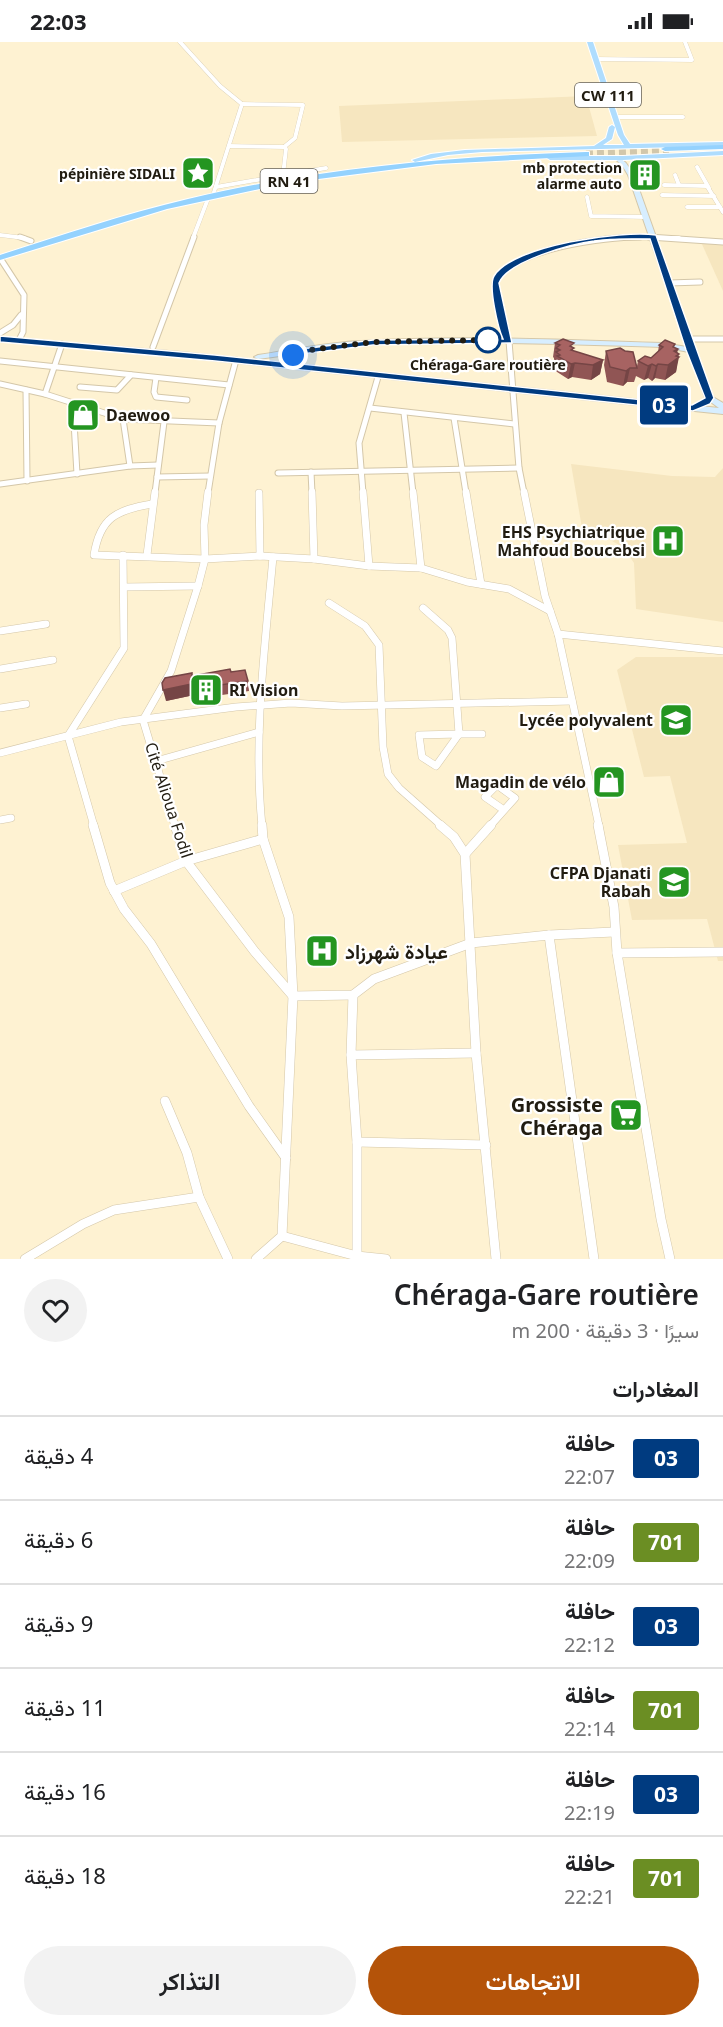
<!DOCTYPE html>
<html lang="ar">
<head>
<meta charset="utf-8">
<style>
	:root { --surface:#fff; --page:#f2f2f2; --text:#202124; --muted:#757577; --line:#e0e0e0; --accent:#b45309 }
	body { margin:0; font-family:"Noto Sans",Vazirmatn,sans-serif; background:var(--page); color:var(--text); direction:rtl; height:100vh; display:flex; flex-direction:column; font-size:22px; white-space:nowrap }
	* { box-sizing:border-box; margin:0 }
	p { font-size:20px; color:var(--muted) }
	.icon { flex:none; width:33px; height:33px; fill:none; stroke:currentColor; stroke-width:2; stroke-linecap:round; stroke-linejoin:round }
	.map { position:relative; height:1217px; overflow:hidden; direction:ltr }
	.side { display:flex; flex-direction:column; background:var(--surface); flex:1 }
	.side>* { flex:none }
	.badge { padding:0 12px; border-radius:4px; font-size:21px; line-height:39px }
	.you { position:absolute; width:30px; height:30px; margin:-15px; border:4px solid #fff; border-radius:50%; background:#1a73e8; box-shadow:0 0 0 9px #1a73e833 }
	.map>.badge { position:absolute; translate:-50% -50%; box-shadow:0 0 0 3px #fff }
	h2 { padding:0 24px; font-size:22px; line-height:54px }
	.round { display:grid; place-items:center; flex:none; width:63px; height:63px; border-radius:32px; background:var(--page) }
	.headline { display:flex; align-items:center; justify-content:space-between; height:102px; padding:0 24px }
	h1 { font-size:28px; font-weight:600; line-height:45px }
	.cta { display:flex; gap:12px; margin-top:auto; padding:12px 24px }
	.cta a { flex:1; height:69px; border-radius:36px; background:var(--accent); color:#fff; font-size:24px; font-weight:600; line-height:69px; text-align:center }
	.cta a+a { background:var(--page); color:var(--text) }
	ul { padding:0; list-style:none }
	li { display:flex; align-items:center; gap:18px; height:84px; padding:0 24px; border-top:2px solid var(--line) }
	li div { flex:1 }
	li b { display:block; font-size:22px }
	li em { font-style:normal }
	li .badge { min-width:66px; font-weight:700; text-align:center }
	.status { display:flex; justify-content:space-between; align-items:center; height:42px; padding:0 30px; background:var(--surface); direction:ltr }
	.status svg { height:16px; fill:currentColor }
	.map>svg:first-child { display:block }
	.built { fill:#f6e6bf }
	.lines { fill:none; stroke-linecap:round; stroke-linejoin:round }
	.trunk-tunnel { stroke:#d2c7ab; stroke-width:7; stroke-dasharray:7 4; stroke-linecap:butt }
	.minor-far3-casing { stroke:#d4c7a9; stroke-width:4.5 }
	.minor-far2-casing { stroke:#d4c7a9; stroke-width:7 }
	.minor-far1-casing { stroke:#d4c7a9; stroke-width:8 }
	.minor-casing { stroke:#d4c7a9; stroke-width:10 }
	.secondary-casing { stroke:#d4c7a9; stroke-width:2 }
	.primary-casing { stroke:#fff; stroke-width:2 }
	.trunk-casing { stroke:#fff; stroke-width:2 }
	.minor-far3 { stroke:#fff; stroke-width:4 }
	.minor-far2 { stroke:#fff; stroke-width:5 }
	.minor-far1 { stroke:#fff; stroke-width:7 }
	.minor { stroke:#fff; stroke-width:9 }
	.secondary { fill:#d7eeff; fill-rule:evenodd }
	.primary { fill:#afddfe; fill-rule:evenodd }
	.trunk { fill:#94d2fe; fill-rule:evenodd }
	.wall { fill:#905554 }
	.shaded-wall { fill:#754545 }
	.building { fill:#a76362; stroke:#754545; stroke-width:1.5 }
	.line { fill:#003b80; stroke:#fff; stroke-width:1.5 }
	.walk { stroke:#211c11; stroke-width:6; stroke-dasharray:0 10.8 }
	.stop-dot { fill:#fff; stroke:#003b80; stroke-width:3 }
	.labels { text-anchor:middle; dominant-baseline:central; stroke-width:4.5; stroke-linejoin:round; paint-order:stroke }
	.far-poi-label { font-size:14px; font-weight:bold; fill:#211c11; stroke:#fff; text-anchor:end }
	.far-stop-label { font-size:14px; font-weight:bold; fill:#211c11; stroke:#fff }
	.shield { fill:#fff; stroke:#646058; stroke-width:1.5 }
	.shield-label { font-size:15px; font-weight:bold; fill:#211c11 }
	.poi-label { font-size:16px; font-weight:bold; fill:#211c11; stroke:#fff; text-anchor:end }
	.street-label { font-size:16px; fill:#211c11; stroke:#fff }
	.near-poi-label { font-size:20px; font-weight:bold; fill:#211c11; stroke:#fff; text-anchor:start }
</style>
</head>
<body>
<div class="status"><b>22:03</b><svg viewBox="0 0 49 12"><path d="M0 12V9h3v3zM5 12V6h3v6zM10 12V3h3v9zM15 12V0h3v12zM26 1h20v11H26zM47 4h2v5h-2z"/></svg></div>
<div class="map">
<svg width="723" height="1217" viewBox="0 0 723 1217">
	<rect width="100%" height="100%" fill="#fef2d2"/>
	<g class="built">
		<path d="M586,54L597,94L342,100L339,64Z"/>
		<path d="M701,200L723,201V249Z"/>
		<path d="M571,422L672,434L715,435L723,426V580L636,567L634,521L624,506L602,493L582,486Z"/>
		<path d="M636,615H723V919H718L707,877L632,878L618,803L687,801L670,734L644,735L617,628Z"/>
	</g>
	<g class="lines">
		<path class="trunk-tunnel" d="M586,112L669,109"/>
		<defs>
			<g id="minor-far3">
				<path d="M180,0L220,44L242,62L214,150"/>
				<path d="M596,17L692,18L685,0"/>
				<path d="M242,62L303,63L295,96L284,105"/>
				<path d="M615,75H683"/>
				<path d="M229,104L284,105L286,107L283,133"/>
				<path d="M697,125L709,146"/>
				<path d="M675,133L679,143"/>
				<path d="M664,143L707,144L723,170"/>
				<path d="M216,145L326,126"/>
				<path d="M662,153L714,154"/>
				<path d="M587,155L591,174L646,175"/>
				<path d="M687,165H720"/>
				<path d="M0,193L24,196"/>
				<path d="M193,196L209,154"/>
				<path d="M605,196H679"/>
			</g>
			<g id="minor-far2">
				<path d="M20,195L31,199"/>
				<path d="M649,195L723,200"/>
				<path d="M0,216L24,253L23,290L19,298"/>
				<path d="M669,241L700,240"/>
				<path d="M0,291L13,283L21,273"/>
				<path d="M687,297H723"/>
				<path d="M153,305L194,195"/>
				<path d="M0,319L229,343"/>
				<path d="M156,336L154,350L156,355L187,358"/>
				<path d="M0,342L45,352L123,377L219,381"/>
				<path d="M80,345L117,348L131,333"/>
				<path d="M26,348L27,439"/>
				<path d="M45,352L62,302"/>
				<path d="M73,362L77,432"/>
				<path d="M370,366L514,382"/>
				<path d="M404,371L413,451"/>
				<path d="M454,376L466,451"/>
				<path d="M123,377L130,424"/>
				<path d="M311,430L312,451"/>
				<path d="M278,431L519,426"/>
				<path d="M157,435L210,434"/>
				<path d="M0,442L130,424L158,423"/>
				<path d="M155,451L164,380"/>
				<path d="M208,451L219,381L236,318"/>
				<path d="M363,451L359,401L378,335"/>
				<path d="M524,451L519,426L509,299L504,289L495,241C512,206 605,195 640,195"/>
			</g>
			<g id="minor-far1">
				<path d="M312,450L314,517"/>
				<path d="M363,450L369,524"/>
				<path d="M413,450L421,526"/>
				<path d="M466,450L481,542"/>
				<path d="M524,450L545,554L558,592L599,784"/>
				<path d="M259,451L260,514"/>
				<path d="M152,462C117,468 100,475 94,513L205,517L260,514L314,517L369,524L421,526L467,540L509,547L550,569"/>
				<path d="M147,513L155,450"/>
				<path d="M124,545L198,544"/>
				<path d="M329,561L365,584L379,603L383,705L388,732L399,746L442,784"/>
				<path d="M423,566L448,588L452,596L459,692"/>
				<path d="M0,589L46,582"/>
				<path d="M558,592L723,609"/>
				<path d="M0,627L53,618"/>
				<path d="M0,666L26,662"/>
				<path d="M459,692L436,724L422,715L419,693Z"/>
				<path d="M459,692H482"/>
				<path d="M0,711L121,680L236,665L291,661L342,664L572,659"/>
				<path d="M156,719L259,690"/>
				<path d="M0,778L11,776"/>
				<path d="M94,784L68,694L124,606L123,513"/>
				<path d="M175,784L143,678L171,629L198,544L205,517L204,483L208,450"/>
				<path d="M262,784C253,695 265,604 273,515"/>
				<path d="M490,784L515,756L497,743L485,755L504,768"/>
			</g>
			<g id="minor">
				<path d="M93,783L110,841L124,867L151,902L249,1064L286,1116"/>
				<path d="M175,783L186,819L255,910L293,954L353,953L374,937L471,901L549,893L614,890"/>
				<path d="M440,783L454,795L465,812L476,1011L496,1217"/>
				<path d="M598,783L614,865L617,911L661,1177L670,1217"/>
				<path d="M465,812L491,783"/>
				<path d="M114,849L186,819L263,797"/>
				<path d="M549,893L594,1217"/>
				<path d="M617,911L723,910"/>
				<path d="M353,953L351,1013L357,1100V1217"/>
				<path d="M351,1013L476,1011"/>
				<path d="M165,1059L187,1111L199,1155L228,1217"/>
				<path d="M357,1100L486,1103"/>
				<path d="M282,1194L357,1214L386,1217"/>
				<path d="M25,1217L83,1182L114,1168L199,1155"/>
				<path d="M256,1217L282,1194L293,954L289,875L263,797L262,783"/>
			</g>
			<path id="secondary" d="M614,114H618L626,121L634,133L713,355L723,361V372L181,315L0,299V295L181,310L719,366L705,356L689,310L662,305C562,302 462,298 362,303C327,305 292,313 258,317L254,315L258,313C292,308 327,300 362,299C462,293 562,298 662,301L687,305L628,133L622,123L614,116Z"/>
			<g id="primary">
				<path d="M587,0H593L624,93L630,102L723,100V104L482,110L448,113L415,120L412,118L431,112L465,108L594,104L606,96L609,85L612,83L615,85L612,97L603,103H624L618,93Z"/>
				<path d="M723,109V113L623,118H550L547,116L550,114H623Z"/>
			</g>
			<g id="trunk">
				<path d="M723,103V107L665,109L661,107L665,105Z"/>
				<path d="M586,110H589V114L436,122L287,141L167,167L0,218V213C62,193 124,172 188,157C319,126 452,114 586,110Z"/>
			</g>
		</defs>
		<use href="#minor-far3" class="minor-far3-casing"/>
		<use href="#minor-far2" class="minor-far2-casing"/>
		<use href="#minor-far1" class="minor-far1-casing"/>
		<use href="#minor" class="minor-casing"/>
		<use href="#secondary" class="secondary-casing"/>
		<use href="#primary" class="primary-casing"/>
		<use href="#trunk" class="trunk-casing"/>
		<use href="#minor-far3" class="minor-far3"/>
		<use href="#minor-far2" class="minor-far2"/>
		<use href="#minor-far1" class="minor-far1"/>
		<use href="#minor" class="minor"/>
		<use href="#secondary" class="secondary"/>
		<use href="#primary" class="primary"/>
		<use href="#trunk" class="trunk"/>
	</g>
	<g class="wall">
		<path d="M641,123L651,131L650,137H642L640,129Z"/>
		<path d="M555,301L573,306V309L603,318L600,332L591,338L572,335L568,337L554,328V316L553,315Z"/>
		<path d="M659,303L674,306L678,307L677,310L678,315L676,330L665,338L655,336L652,339L648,336L644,338L636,334L634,340H627L623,344L607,340L604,323L606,309L637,324L638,319L651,316L658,310Z"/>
		<path d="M231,630L248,639L249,649L195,657L194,653L166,659L192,634Z"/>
	</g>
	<g class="shaded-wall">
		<path d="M678,307L675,319L676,314L679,312L678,316L679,315L676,330L665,338L668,323L674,309Z"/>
		<path d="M603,318L600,332L591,338L593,323Z"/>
		<path d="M575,321L572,335L568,337L571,322Z"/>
		<path d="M652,322L648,336L644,338L648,324Z"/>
		<path d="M658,322L655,336L652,339L656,324Z"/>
		<path d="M630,326L627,340L623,344L626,329Z"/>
		<path d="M192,642L194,653L166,659L163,648Z"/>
	</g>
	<g class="building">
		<path d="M641,123H648L651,131H644Z"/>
		<path d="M563,297L574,301L570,304L574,306L571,308L603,318L593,323L575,321L571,322L557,314L560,313L556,310L560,308L556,306L560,303L555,301Z"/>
		<path d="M665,298L675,302L673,305L678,307L674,309L679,312L676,314L679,315L668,323L658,322L656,324L652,322L648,324L638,319L645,314L651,316L663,305L659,303Z"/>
		<path d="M620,306L625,309L633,310L637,326H630L626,329L610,325L606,309Z"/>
		<path d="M230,627L231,630L245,628L248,639L193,647L192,642L163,648L162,641L165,636L192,631V634Z"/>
	</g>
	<path class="line" d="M656,193L714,356L710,362L693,369L215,319L0,300V294L215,313L692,363L705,356L686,308L650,197C632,197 612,196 594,199C571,202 508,219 499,241L512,301L373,303L294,313L290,310L294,308L373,298L503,297C498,286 488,244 494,234C513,203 622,188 656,193Z"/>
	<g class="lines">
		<path class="walk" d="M293,313L294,310L373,300L488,298"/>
	</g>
	<defs>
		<symbol id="sight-square" viewBox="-11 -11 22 22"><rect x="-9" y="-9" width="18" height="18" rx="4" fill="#249521" stroke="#fff"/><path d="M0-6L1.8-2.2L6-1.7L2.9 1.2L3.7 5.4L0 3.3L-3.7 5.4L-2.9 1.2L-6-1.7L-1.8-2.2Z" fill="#fff"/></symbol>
		<symbol id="building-square" viewBox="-11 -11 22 22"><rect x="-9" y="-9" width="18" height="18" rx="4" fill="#249521" stroke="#fff"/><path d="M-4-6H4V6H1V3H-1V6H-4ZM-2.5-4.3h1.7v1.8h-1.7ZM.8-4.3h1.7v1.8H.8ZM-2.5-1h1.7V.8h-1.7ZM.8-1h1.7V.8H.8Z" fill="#fff"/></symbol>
		<symbol id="shop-square" viewBox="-11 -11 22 22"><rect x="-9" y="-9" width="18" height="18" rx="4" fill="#249521" stroke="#fff"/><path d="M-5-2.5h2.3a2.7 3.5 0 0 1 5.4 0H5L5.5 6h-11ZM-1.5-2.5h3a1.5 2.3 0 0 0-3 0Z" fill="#fff"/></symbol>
		<symbol id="hospital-square" viewBox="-11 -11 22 22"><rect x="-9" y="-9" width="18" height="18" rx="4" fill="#249521" stroke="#fff"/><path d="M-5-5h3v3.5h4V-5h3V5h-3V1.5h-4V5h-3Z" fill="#fff"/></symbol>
		<symbol id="school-square" viewBox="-11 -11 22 22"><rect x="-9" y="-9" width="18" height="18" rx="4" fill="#249521" stroke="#fff"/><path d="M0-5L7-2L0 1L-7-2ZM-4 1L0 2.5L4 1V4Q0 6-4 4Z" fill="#fff"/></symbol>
		<symbol id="university-square" viewBox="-11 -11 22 22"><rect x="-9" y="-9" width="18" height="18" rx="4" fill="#249521" stroke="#fff"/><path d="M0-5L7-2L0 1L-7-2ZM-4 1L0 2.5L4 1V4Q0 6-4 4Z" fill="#fff"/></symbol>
		<symbol id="supermarket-square" viewBox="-11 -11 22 22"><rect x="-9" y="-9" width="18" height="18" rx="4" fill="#249521" stroke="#fff"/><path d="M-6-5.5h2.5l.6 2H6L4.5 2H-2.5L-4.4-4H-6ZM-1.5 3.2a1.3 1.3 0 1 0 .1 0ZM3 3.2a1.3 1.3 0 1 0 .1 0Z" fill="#fff"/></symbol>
	</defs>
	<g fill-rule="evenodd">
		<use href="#sight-square" x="179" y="112" width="38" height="38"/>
		<use href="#building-square" x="626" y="114" width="38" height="38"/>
		<use href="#shop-square" x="64" y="354" width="38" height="38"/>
		<use href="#hospital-square" x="649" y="480" width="38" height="38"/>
		<use href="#building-square" x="187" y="629" width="38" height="38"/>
		<use href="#school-square" x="657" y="659" width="38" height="38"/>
		<use href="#shop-square" x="590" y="721" width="38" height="38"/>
		<use href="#university-square" x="655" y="821" width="38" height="38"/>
		<use href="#hospital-square" x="303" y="890" width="38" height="38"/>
		<use href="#supermarket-square" x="607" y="1054" width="38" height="38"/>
	</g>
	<circle class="stop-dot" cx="488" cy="298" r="12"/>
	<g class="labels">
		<g class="far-poi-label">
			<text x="622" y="125">mb protection<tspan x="622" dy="16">alarme auto</tspan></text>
			<text x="175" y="131">pépinière SIDALI</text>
		</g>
		<g class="far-stop-label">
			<text x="488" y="322">Chéraga-Gare routière</text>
		</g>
		<g class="shield">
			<rect x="575" y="41" width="66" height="24" rx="4.5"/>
			<rect x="260.5" y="127" width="57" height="24" rx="4.5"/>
		</g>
		<g class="shield-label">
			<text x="608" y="53">CW 111</text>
			<text x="289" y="139">RN 41</text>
		</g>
		<g class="poi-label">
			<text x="106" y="373" text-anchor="start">Daewoo</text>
			<text x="645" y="490">EHS Psychiatrique<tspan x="645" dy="18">Mahfoud Boucebsi</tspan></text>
			<text x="229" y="648" text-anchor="start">RI Vision</text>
			<text x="653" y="678">Lycée polyvalent</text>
			<text x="586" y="740">Magadin de vélo</text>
			<text x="651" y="831">CFPA Djanati<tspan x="651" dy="18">Rabah</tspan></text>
		</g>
		<g class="street-label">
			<text transform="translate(169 758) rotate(72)">Cité Alioua Fodil</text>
		</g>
		<g class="near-poi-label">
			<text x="345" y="909">عيادة شهرزاد</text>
			<text x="603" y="1062" text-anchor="end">Grossiste<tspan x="603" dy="23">Chéraga</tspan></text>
		</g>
	</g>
</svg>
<div class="you" style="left:293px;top:313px"></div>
<b class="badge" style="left:664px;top:363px;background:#003b80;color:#fff">03</b>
</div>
<section class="side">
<div class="headline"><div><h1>Chéraga-Gare routière</h1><p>سيرًا · 3 دقيقة · 200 m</p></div><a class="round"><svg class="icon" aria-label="heart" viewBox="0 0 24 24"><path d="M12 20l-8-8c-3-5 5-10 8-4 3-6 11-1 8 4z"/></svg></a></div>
<h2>المغادرات</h2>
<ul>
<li><span class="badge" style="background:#003b80;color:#fff">03</span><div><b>حافلة</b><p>22:07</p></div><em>4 دقيقة</em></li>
<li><span class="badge" style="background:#6b8e23;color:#fff">701</span><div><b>حافلة</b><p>22:09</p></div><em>6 دقيقة</em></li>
<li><span class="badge" style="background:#003b80;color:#fff">03</span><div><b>حافلة</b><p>22:12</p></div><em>9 دقيقة</em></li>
<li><span class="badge" style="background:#6b8e23;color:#fff">701</span><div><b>حافلة</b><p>22:14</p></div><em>11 دقيقة</em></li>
<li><span class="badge" style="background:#003b80;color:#fff">03</span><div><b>حافلة</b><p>22:19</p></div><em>16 دقيقة</em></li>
<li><span class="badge" style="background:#6b8e23;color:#fff">701</span><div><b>حافلة</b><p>22:21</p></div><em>18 دقيقة</em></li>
</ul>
<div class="cta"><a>الاتجاهات</a><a>التذاكر</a></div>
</section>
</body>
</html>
